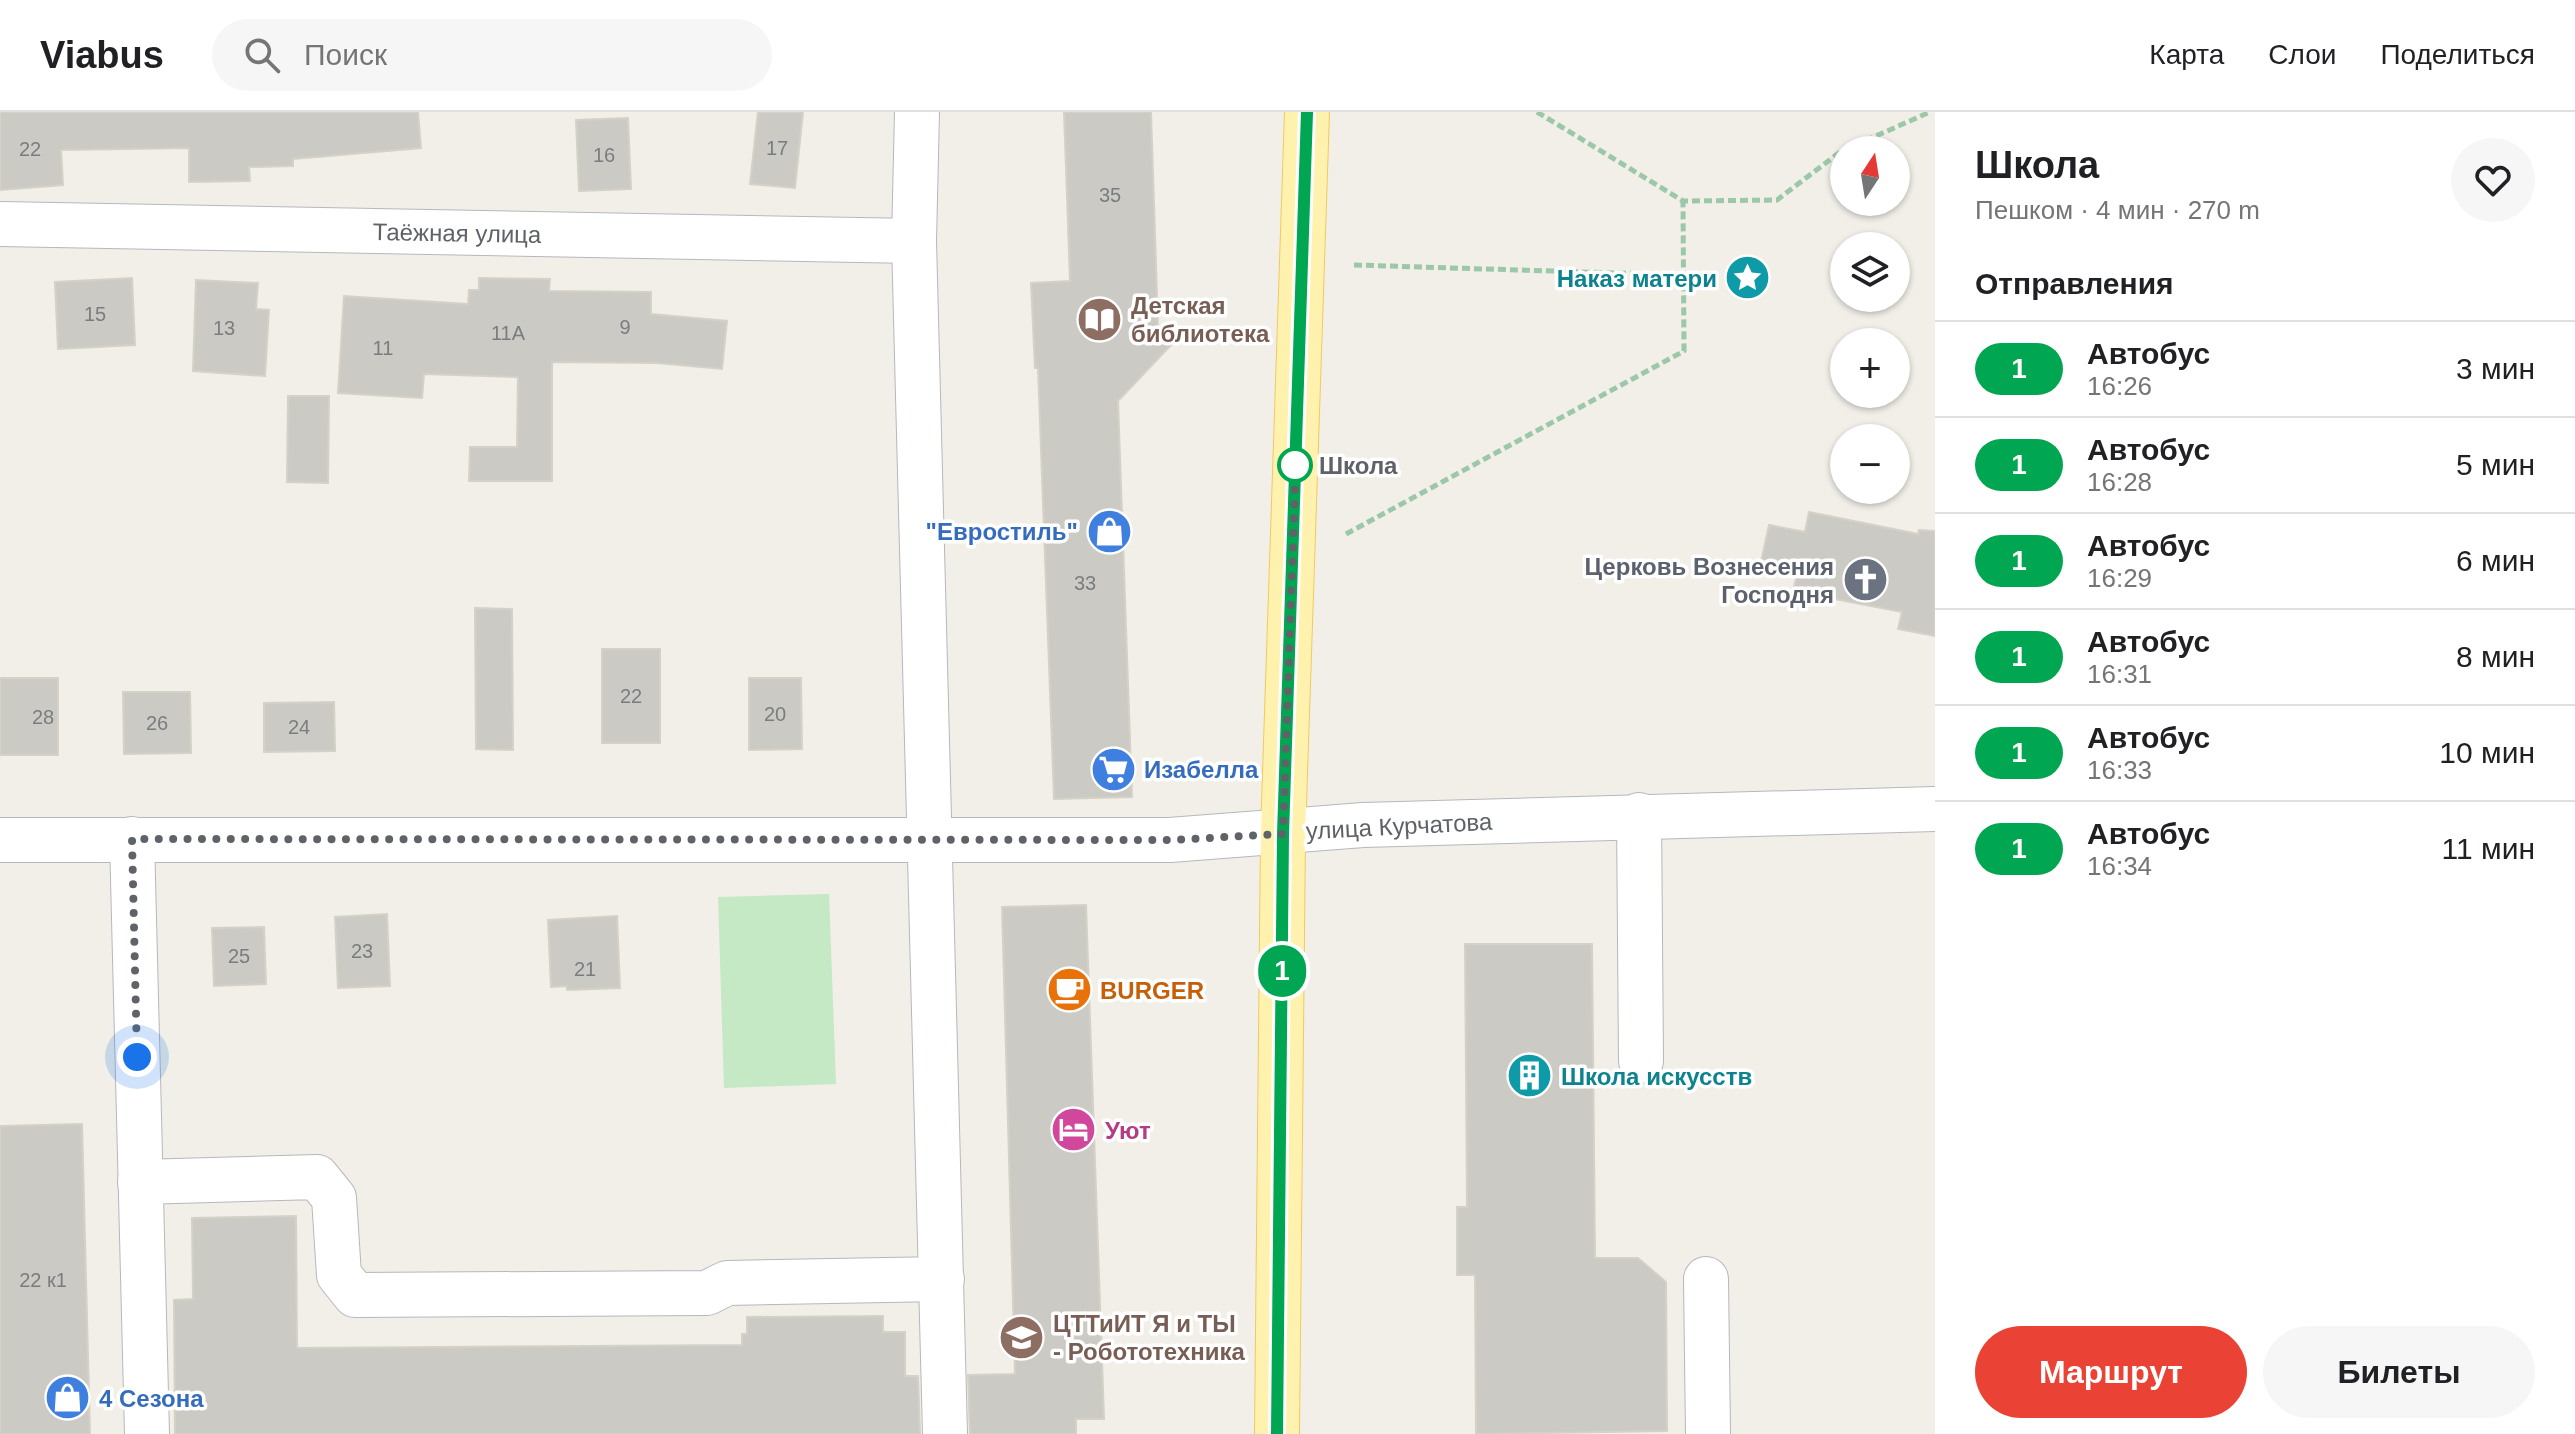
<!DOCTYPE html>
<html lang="ru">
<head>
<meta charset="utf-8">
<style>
	:root { --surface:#fff; --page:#f6f6f6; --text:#202124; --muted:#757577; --line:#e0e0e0; --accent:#ea4335 }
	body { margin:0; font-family:Helvetica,sans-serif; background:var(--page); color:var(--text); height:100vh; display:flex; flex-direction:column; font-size:30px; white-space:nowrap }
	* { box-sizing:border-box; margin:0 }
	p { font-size:26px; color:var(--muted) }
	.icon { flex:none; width:44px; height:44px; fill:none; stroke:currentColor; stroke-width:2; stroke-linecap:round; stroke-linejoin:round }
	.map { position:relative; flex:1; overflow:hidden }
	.sheet { display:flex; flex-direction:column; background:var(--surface); width:640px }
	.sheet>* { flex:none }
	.badge { padding:0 16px; border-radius:26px; font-size:28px; line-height:52px }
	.needle { width:52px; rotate:12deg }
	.fabs { position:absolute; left:1830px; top:24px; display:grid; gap:16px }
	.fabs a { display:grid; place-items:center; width:80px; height:80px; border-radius:50%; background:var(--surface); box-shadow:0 2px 6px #0004; font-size:40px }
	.you { position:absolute; width:40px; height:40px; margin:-20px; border:6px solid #fff; border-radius:50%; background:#1a73e8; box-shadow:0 0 0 12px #1a73e833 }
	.map>.badge { position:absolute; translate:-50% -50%; box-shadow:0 0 0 4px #fff }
	h2 { padding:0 40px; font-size:30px; line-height:72px }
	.round { display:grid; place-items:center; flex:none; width:84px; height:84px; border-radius:42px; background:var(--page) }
	.overview { display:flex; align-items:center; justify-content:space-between; height:136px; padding:0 40px }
	h1 { font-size:38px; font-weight:700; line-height:60px }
	.primary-button { display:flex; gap:16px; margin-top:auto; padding:16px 40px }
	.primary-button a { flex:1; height:92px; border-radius:48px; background:var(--accent); color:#fff; font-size:32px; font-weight:700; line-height:92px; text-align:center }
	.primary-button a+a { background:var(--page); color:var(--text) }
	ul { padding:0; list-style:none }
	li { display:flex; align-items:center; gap:24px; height:96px; padding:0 40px; border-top:2px solid var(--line) }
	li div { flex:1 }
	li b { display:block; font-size:30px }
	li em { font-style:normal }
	li .badge { min-width:88px; font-weight:700; text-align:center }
	header { display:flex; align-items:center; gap:48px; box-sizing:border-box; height:112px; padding:0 40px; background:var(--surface); border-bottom:2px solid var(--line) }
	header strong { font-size:38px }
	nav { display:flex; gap:44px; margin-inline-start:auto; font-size:28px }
	.search { width:560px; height:72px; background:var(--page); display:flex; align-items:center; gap:20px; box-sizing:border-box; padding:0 28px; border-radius:44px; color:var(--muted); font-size:30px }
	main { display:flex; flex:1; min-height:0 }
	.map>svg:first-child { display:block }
	.green { fill:#c5e8c5 }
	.building { fill:#cccac5; stroke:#d6d1c6; stroke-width:2 }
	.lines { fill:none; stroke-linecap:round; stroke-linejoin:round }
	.minor-casing { stroke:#b5b8bc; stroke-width:46 }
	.major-casing { stroke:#f2c960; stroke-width:46 }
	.path { stroke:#9cc7a9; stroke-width:5; stroke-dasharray:8 4; stroke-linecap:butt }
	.minor { stroke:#fff; stroke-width:44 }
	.major { stroke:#fff2af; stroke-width:44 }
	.line-casing { stroke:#fff; stroke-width:18 }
	.line { stroke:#00a651; stroke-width:12 }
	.walk { stroke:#5f6368; stroke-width:8; stroke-dasharray:0 14.4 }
	.stop-dot { fill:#fff; stroke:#00a651; stroke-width:4 }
	.labels { text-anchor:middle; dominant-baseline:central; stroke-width:7; stroke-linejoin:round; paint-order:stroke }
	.number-label { font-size:20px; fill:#7a7d7f }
	.street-label { font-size:24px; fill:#5f6368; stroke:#fff }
	.culture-label { font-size:24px; font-weight:bold; fill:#0d838f; stroke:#fff; text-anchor:end }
	.education-label { font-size:24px; font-weight:bold; fill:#785e54; stroke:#fff; text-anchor:start }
	.stop-label { font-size:24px; font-weight:bold; fill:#5f6368; stroke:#fff; text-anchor:start }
	.shop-label { font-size:24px; font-weight:bold; fill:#366cbe; stroke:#fff; text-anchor:start }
	.worship-label { font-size:24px; font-weight:bold; fill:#5b616d; stroke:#fff; text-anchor:end }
	.food-label { font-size:24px; font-weight:bold; fill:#c56008; stroke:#fff; text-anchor:start }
	.hotel-label { font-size:24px; font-weight:bold; fill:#b23c85; stroke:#fff; text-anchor:start }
</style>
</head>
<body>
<header>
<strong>Viabus</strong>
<div class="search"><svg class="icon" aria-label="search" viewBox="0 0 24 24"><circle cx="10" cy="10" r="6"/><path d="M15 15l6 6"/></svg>Поиск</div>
<nav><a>Карта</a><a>Слои</a><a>Поделиться</a></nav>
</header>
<main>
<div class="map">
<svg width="1935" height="1322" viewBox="0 0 1935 1322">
	<rect width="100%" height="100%" fill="#f1efe8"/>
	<path class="green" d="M829,782L836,972L724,976L718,785Z"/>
	<g class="building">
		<path d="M0,0H418L421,36L293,47V54L249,55L250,69L189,70V36L61,38L63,73L0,78Z"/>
		<path d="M758,0H803L795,76L750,72Z"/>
		<path d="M1064,0H1151L1158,214L1173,231L1118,289L1132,685L1054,687L1038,256H1035L1031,171L1070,169Z"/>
		<path d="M628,6L631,77L579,79L576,8Z"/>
		<path d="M132,166L135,233L58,237L55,170Z"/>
		<path d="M479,166L550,167L549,179L651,180V202L727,209L722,257L657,251L552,250V369H469L470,335H517L518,265L424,262L422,286L338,281L344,184L468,192L469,178H479Z"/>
		<path d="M196,168L258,171L256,197L269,198L265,264L193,259Z"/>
		<path d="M288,284H329L328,371L287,370Z"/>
		<path d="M1809,400L1918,422L1919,418L1935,419V524L1898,517L1902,500L1793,479L1798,458L1761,450L1769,413L1805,420Z"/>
		<path d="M475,496L512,497L513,638L476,637Z"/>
		<rect x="602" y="537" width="58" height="94"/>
		<rect x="0" y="566" width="58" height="77"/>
		<path d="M749,566H801L802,637L749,638Z"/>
		<path d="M123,580H190L191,641L124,642Z"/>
		<path d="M334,590L335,639L264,640V591Z"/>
		<path d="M1086,793L1104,1307H1076V1322H970L968,1263L1015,1262L1002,795Z"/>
		<path d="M387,802L390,874L338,876L335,805Z"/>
		<path d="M617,804L620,876L567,878V874L551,875L548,808Z"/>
		<path d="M264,815L266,872L214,874L212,816Z"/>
		<path d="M1465,832H1592L1595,1146H1638L1666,1170L1667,1319L1476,1322L1475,1163H1457V1095H1467Z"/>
		<path d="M82,1012L90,1322H0V1014Z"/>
		<path d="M296,1104L297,1236L742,1233V1222H747V1205L883,1204V1220H905V1264H918L920,1322H175L174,1188L193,1187L192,1106Z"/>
	</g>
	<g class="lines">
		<defs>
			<g id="minor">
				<path d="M917,0L914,129L945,1322"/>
				<path d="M0,112L914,129"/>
				<path d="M1639,703L1641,949"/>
				<path d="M132,727L147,1322"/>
				<path d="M0,728H1170L1363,713L1935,697"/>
				<path d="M140,1070L317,1065L334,1086L339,1163L355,1183L707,1181L727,1171L942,1167"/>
				<path d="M1706,1167L1708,1322"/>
			</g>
			<path id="major" d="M1277,1322L1283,722L1307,0"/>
		</defs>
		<use href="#minor" class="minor-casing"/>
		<use href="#major" class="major-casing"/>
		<g class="path">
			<path d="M1537,0L1683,89L1777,88L1840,40L1930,0"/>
			<path d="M1354,153L1684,163"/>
			<path d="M1346,422L1684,239L1683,89"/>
		</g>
		<use href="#minor" class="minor"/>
		<use href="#major" class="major"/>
	</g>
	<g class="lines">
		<defs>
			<path id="line" d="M1277,1322L1283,722L1307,0"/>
		</defs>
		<use href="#line" class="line-casing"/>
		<use href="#line" class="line"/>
		<path class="walk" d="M137,945L132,727L1170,728L1283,722L1296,343L1295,353"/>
	</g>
	<defs>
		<symbol id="sight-disc" viewBox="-11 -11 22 22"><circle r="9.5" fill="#0f9aa8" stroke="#fff"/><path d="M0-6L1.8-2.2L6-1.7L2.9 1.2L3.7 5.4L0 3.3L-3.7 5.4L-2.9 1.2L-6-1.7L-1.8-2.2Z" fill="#fff"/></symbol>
		<symbol id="library-disc" viewBox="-11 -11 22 22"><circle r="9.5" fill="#8d6e63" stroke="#fff"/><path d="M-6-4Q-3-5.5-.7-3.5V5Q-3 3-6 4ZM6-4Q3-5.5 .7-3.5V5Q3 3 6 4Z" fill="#fff"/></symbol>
		<symbol id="shop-disc" viewBox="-11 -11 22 22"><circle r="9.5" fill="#3f7fe0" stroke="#fff"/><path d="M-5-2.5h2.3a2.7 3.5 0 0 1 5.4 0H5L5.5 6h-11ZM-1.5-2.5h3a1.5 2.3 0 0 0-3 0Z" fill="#fff"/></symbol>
		<symbol id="church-disc" viewBox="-11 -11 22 22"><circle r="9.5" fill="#6b7280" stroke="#fff"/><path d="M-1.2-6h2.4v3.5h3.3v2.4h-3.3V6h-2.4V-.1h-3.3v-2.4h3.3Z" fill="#fff"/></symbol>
		<symbol id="supermarket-disc" viewBox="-11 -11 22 22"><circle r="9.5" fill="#3f7fe0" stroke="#fff"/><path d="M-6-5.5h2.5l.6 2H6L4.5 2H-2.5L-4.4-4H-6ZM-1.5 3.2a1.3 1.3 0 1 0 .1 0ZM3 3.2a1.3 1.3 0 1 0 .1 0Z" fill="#fff"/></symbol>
		<symbol id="cafe-disc" viewBox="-11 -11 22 22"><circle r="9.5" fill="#e8710a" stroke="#fff"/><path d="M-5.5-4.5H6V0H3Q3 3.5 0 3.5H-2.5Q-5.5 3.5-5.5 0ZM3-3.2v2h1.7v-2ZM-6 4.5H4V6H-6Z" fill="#fff"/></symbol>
		<symbol id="building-disc" viewBox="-11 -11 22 22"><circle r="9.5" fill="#0f9aa8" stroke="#fff"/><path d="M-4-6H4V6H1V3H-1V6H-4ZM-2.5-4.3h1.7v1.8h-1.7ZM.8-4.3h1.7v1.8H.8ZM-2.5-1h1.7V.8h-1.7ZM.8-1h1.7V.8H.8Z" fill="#fff"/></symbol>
		<symbol id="hotel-disc" viewBox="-11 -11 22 22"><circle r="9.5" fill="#d1479c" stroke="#fff"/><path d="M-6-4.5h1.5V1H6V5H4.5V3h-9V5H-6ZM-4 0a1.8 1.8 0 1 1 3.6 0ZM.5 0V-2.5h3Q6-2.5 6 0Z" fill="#fff"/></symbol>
		<symbol id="school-disc" viewBox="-11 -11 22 22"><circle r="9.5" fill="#8d6e63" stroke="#fff"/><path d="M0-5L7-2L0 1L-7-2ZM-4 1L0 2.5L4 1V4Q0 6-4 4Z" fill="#fff"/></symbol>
	</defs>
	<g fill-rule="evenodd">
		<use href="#sight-disc" x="1722" y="140" width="51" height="51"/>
		<use href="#library-disc" x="1074" y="182" width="51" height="51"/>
		<use href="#shop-disc" x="1084" y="394" width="51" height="51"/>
		<use href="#church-disc" x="1840" y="442" width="51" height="51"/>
		<use href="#supermarket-disc" x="1088" y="632" width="51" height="51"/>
		<use href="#cafe-disc" x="1044" y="852" width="51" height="51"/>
		<use href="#building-disc" x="1504" y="938" width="51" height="51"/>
		<use href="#hotel-disc" x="1048" y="992" width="51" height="51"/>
		<use href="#school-disc" x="996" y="1200" width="51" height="51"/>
		<use href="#shop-disc" x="42" y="1260" width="51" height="51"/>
	</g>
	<circle class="stop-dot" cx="1295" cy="353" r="16"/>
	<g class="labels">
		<g class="number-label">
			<text x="777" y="36">17</text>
			<text x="30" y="37">22</text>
			<text x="604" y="43">16</text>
			<text x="1110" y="83">35</text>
			<text x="95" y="202">15</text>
			<text x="625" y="215">9</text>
			<text x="224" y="216">13</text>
			<text x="508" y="221">11А</text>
			<text x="383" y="236">11</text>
			<text x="1085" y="471">33</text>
			<text x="631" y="584">22</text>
			<text x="775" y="602">20</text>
			<text x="43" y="605">28</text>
			<text x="157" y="611">26</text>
			<text x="299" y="615">24</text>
			<text x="362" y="839">23</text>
			<text x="239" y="844">25</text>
			<text x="585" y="857">21</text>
			<text x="43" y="1168">22 к1</text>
		</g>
		<g class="street-label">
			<text transform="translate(457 121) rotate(1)">Таёжная улица</text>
			<text transform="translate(1399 714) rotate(-3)">улица Курчатова</text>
		</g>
		<g class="culture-label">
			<text x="1717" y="166">Наказ матери</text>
			<text x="1561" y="964" text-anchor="start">Школа искусств</text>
		</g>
		<g class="education-label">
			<text x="1131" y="193">Детская<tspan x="1131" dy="28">библиотека</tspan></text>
			<text x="1053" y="1211">ЦТТиИТ Я и ТЫ<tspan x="1053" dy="28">- Робототехника</tspan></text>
		</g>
		<g class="stop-label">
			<text x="1319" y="353">Школа</text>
		</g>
		<g class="shop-label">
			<text x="1078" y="419" text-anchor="end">"Евростиль"</text>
			<text x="1144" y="657">Изабелла</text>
			<text x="99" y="1286">4 Сезона</text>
		</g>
		<g class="worship-label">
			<text x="1834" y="454">Церковь Вознесения<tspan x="1834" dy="28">Господня</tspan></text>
		</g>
		<g class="food-label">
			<text x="1100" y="878">BURGER</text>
		</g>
		<g class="hotel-label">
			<text x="1105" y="1018">Уют</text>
		</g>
	</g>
</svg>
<div class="fabs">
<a><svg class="needle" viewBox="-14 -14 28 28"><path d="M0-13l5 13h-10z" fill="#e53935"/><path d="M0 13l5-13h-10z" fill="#757577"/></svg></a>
<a><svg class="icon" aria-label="layers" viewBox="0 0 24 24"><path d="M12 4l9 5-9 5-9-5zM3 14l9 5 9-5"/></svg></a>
<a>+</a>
<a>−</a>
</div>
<div class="you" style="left:137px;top:945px"></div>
<b class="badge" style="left:1282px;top:859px;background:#00a651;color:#fff">1</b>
</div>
<section class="sheet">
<div class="overview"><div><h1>Школа</h1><p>Пешком · 4 мин · 270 m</p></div><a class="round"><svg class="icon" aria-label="heart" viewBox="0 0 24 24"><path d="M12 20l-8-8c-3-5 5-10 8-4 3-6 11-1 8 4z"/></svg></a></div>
<h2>Отправления</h2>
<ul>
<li><span class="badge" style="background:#00a651;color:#fff">1</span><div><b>Автобус</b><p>16:26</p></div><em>3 мин</em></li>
<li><span class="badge" style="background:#00a651;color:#fff">1</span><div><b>Автобус</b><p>16:28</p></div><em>5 мин</em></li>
<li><span class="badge" style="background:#00a651;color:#fff">1</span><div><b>Автобус</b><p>16:29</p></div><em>6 мин</em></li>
<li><span class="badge" style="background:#00a651;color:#fff">1</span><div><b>Автобус</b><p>16:31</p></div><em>8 мин</em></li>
<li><span class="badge" style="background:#00a651;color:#fff">1</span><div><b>Автобус</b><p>16:33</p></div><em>10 мин</em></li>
<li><span class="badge" style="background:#00a651;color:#fff">1</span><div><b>Автобус</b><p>16:34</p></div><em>11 мин</em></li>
</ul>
<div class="primary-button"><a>Маршрут</a><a>Билеты</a></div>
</section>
</main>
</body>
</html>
